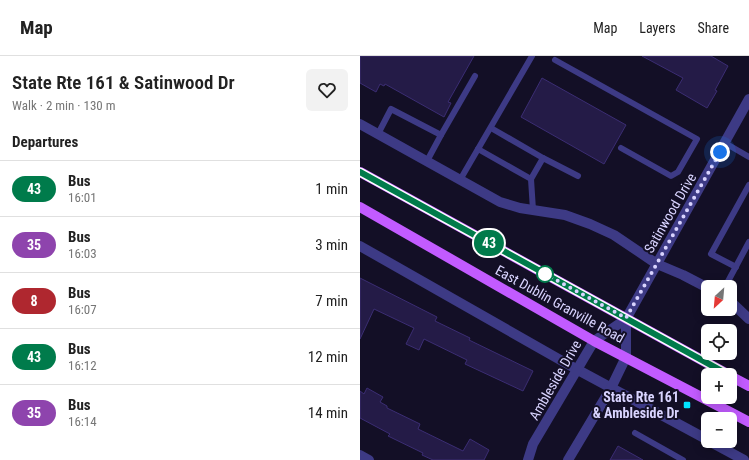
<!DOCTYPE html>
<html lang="en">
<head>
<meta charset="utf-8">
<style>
	:root { --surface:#fff; --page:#f2f2f2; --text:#222; --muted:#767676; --line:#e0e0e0 }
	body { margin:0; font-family:"Roboto Condensed",sans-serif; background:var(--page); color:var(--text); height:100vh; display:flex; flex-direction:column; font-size:15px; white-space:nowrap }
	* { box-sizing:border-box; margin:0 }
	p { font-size:13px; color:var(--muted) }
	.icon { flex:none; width:22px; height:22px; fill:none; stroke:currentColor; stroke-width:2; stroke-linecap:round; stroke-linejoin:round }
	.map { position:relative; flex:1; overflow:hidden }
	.details { display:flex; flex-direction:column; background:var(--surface); width:360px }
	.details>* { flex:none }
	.badge { padding:0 8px; border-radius:13px; font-size:14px; line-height:26px }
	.needle { width:26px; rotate:206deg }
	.tools { position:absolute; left:341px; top:224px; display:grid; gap:8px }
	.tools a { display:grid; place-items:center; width:36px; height:36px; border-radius:6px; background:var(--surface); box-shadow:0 2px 10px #0003; font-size:20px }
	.you { position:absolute; width:20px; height:20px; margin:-10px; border:3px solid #fff; border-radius:50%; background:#1a73e8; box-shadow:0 0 0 6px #1a73e833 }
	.map>.badge { position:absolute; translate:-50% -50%; box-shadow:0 0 0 2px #fff }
	h2 { padding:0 12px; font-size:15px; line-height:36px }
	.round { display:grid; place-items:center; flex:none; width:42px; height:42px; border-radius:6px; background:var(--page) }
	.overview { display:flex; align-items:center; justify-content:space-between; height:68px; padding:0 12px }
	h1 { font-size:19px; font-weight:600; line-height:30px }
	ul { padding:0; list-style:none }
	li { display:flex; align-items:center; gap:12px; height:56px; padding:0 12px; border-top:1px solid var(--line) }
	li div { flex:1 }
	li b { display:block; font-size:15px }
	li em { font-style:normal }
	li .badge { min-width:44px; font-weight:700; text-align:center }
	header { display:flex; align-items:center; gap:24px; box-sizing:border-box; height:56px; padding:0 20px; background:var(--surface); border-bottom:1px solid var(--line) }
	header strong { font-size:19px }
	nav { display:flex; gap:22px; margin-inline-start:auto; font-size:14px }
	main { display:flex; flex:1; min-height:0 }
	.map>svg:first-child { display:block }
	.building { fill:#241b47; stroke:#3b2d73 }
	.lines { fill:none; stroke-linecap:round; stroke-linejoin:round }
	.lane { stroke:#3d3a85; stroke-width:6 }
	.street { stroke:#3d3a85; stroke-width:10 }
	.primary { stroke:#c25bff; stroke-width:10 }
	.line-casing { stroke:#fff; stroke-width:9 }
	.line { stroke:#007b4b; stroke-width:6 }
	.walk { stroke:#d9d4ff; stroke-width:4; stroke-dasharray:0 7.2 }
	.stop-dot { fill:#fff; stroke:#007b4b; stroke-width:2 }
	.poi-dot { fill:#00e5ff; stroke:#130f26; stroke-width:1.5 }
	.labels { text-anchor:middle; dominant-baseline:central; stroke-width:4; stroke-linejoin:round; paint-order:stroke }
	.street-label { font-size:14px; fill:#d9d4ff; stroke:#130f26 }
	.poi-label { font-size:14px; font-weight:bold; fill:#d9d4ff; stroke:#130f26; text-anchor:end }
</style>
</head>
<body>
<header>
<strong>Map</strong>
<nav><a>Map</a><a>Layers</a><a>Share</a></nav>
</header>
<main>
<section class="details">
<div class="overview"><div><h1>State Rte 161 &amp; Satinwood Dr</h1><p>Walk · 2 min · 130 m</p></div><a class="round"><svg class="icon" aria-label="heart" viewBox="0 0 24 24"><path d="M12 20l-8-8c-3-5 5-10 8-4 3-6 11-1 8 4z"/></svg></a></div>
<h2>Departures</h2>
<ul>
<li><span class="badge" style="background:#007b4b;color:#fff">43</span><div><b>Bus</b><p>16:01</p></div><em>1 min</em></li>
<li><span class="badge" style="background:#8e44ad;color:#fff">35</span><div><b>Bus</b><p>16:03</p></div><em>3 min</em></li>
<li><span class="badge" style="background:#af272f;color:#fff">8</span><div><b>Bus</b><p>16:07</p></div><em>7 min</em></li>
<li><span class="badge" style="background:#007b4b;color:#fff">43</span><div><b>Bus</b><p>16:12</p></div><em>12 min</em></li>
<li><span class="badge" style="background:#8e44ad;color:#fff">35</span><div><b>Bus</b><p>16:14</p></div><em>14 min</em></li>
</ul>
</section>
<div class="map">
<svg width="389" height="404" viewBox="0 0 389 404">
	<rect width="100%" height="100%" fill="#130f26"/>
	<g class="building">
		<path d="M0,0H114L88,46L91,47L84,61L25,28L24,30L20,28L16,36L0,27Z"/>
		<path d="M282,0H351L368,10L355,34L357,35L347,52L316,34L323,22Z"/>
		<path d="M182,22L266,69L244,108L161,61Z"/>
		<path d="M0,222L77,261L75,265L110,282L109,284L173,315L163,335L105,308L107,304L64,283L59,294L46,288L54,272L14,253L0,283Z"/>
		<path d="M7,332L23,341L20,346L27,350V352L60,368L58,373L103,395L110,383L129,394L124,404H73L62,399L63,397L28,380L30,378L0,362V335L4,338Z"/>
		<path d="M258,390L283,404H250Z"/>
	</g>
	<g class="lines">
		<g class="lane">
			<path d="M195,4L337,83L318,116L311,120L261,92"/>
			<path d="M131,72L183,102"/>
			<path d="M18,78L31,53L81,79L67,105"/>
			<path d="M81,79L115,20"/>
			<path d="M365,87L389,101"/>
			<path d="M118,93L171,123"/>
			<path d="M100,124L172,0"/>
			<path d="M173,154L171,123L183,102L218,120"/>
			<path d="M376,211L351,198L389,129"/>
			<path d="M365,231L389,186"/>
			<path d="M275,377L323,404"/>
		</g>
		<g class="street">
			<path d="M0,68L140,146L160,152L205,159L230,168L254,179L297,208L323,219L348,232"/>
			<path d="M0,190L218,314L348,384"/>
			<path d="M370,245L389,263"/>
			<path d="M349,385L384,404"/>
			<path d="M0,399L9,404"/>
			<path d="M168,404L173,388L234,285L266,263L389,43"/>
			<path d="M208,404L251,332L266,301V263"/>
		</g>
		<g class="primary">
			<path d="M0,116L369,319"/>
			<path d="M0,151L234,285L389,366"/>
			<path d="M370,320L389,330"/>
		</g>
	</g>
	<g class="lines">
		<defs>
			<path id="line" d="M0,116L369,319"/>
		</defs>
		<use href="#line" class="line-casing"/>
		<use href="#line" class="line"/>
		<path class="walk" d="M185,218L266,262L360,96"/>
	</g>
	<circle class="stop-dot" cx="185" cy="218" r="8"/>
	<rect class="poi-dot" x="323" y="345" width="8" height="8" rx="2"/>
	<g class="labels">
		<g class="street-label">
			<text transform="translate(310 157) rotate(-60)">Satinwood Drive</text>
			<text transform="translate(200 248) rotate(29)">East Dublin Granville Road</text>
			<text transform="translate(195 324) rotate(-60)">Ambleside Drive</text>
		</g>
		<g class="poi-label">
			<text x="319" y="341">State Rte 161<tspan x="319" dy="16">&amp; Ambleside Dr</tspan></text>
		</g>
	</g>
</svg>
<div class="tools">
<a><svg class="needle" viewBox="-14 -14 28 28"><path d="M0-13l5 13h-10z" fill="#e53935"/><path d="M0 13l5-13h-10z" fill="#767676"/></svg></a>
<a><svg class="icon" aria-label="locate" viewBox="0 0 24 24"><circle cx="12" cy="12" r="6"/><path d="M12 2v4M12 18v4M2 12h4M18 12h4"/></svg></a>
<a>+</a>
<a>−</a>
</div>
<div class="you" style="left:360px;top:96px"></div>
<b class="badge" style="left:129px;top:187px;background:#007b4b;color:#fff">43</b>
</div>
</main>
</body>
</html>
